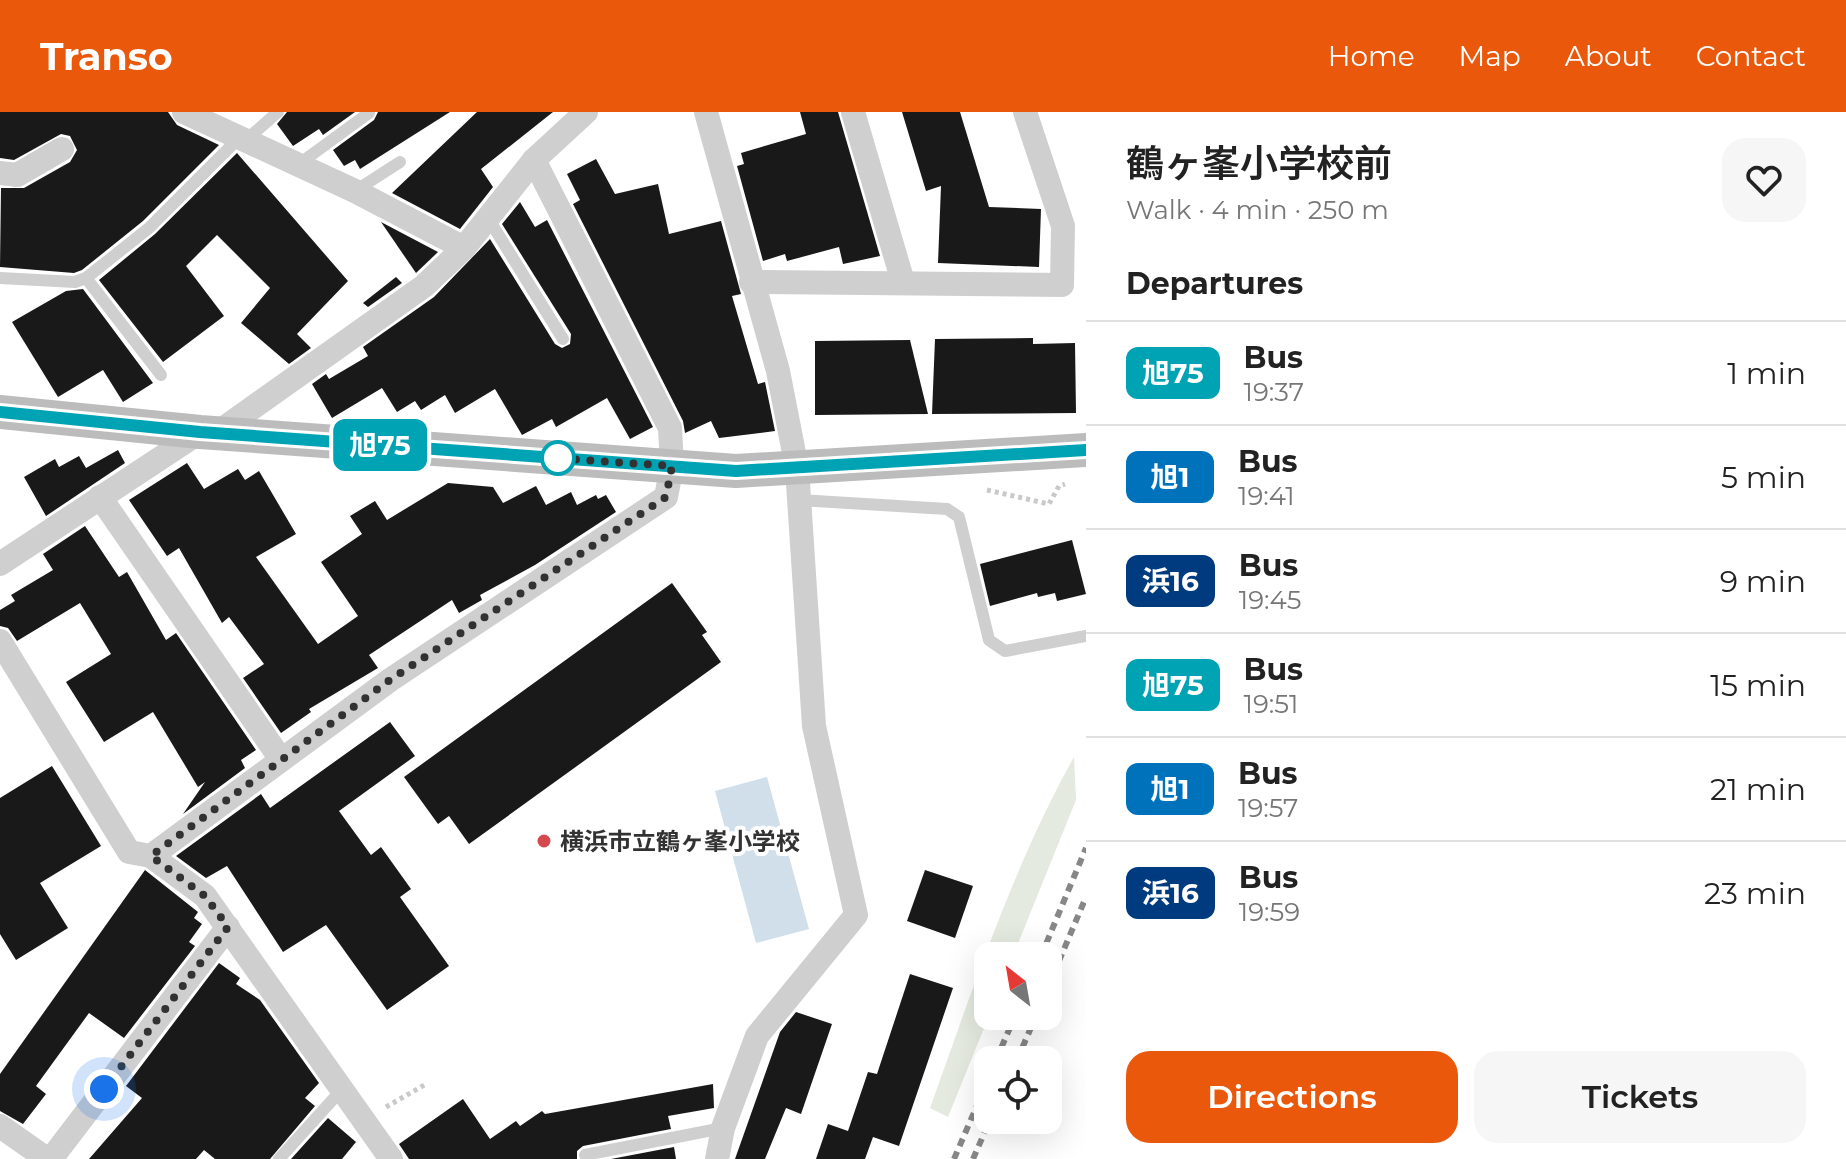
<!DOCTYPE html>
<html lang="en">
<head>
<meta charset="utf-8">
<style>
	:root { --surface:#fff; --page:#f6f6f6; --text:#222; --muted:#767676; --line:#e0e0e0; --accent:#ea580c }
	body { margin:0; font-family:Montserrat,"Noto Sans JP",sans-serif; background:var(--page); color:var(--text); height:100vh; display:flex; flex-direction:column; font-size:30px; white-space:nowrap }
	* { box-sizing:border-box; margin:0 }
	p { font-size:26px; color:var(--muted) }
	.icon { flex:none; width:44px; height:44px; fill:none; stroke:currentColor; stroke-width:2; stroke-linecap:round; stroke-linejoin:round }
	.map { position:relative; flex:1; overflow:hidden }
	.sheet { display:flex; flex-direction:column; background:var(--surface); width:760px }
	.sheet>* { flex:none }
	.badge { padding:0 16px; border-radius:12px; font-size:28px; line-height:52px }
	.needle { width:52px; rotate:329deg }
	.tools { position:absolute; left:974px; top:830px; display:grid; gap:16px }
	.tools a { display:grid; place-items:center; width:88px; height:88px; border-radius:16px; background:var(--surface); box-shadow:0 8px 32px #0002; font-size:40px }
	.you { position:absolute; width:40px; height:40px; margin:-20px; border:6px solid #fff; border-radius:50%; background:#1a73e8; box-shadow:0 0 0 12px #1a73e833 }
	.map>.badge { position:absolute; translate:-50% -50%; box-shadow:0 0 0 4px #fff }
	h2 { padding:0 40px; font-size:30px; line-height:72px }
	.round { display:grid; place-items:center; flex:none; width:84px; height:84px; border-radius:24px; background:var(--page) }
	.headline { display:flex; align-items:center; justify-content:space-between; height:136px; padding:0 40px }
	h1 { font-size:38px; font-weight:600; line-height:60px }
	.primary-button { display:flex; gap:16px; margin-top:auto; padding:16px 40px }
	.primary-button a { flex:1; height:92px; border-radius:24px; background:var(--accent); color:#fff; font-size:32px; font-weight:600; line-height:92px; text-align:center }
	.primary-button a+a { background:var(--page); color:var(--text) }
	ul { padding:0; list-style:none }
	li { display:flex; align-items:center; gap:24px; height:104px; padding:0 40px; border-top:2px solid var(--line) }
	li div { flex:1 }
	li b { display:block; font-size:30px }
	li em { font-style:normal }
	li .badge { min-width:88px; font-weight:700; text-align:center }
	header { display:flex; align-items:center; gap:48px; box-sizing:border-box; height:112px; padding:0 40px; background:var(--accent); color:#fff }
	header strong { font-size:38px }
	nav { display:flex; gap:44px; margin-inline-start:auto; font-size:28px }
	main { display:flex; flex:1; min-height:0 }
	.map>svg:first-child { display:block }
	.green { fill:#e4eadf }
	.water { fill:#d0dfea }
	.building { fill:#191919 }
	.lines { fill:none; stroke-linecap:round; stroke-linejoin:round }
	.path { stroke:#c9c9c9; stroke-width:5; stroke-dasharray:4 4; stroke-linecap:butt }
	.lane { stroke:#cfcfcf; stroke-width:12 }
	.street { stroke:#cfcfcf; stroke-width:24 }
	.secondary { stroke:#bcbcbc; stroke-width:34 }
	.rail { stroke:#878787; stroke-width:6; stroke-dasharray:8 6; stroke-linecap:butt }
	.line-casing { stroke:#fff; stroke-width:18 }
	.line { stroke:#00a3b4; stroke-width:12 }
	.walk { stroke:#323232; stroke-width:8; stroke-dasharray:0 14.4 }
	.stop-dot { fill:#fff; stroke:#00a3b4; stroke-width:4 }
	.poi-dot { fill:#d3494e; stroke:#fff; stroke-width:3 }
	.labels { text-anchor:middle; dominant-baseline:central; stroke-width:8; stroke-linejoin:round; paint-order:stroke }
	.poi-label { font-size:24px; font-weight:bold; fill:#323232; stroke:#fff; text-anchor:start }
</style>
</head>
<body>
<header>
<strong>Transo</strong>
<nav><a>Home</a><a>Map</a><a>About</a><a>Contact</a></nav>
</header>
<main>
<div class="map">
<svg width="1086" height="1047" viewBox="0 0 1086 1047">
	<rect width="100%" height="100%" fill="#fff"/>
	<path class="green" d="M1074,645L1076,688L1013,844H988L989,904L948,1005L930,996C973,877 1012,756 1074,645Z"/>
	<path class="water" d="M767,665L809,817L756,831L715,679Z"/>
	<g class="building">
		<path d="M0,0H168L177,13L219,33L143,109L82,158L74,161L0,155L1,76H24L70,50L77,38L70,24L61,22L14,48L0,46Z"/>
		<path d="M287,0H355L323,23L319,17L293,34L277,12Z"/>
		<path d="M378,0H450L360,57L355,48L344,54L333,38L374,8Z"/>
		<path d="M477,0H553L481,57L493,75L460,117L392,81Z"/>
		<path d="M800,0H838L880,144L843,152L839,135L787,149L785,142L763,149L737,54L744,52L741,41L806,22Z"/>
		<path d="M902,0H960L989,95L1041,97L1039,155L938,151L941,74L926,79Z"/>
		<path d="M237,41L348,169L297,222L311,236L289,252L241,211L270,176L217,123L186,154L224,204L163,250L99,168L155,122Z"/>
		<path d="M596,47L615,82L658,72L669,122L721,109L741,182L732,184L758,272L765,270L775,319L719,326L711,309L685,321L683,309L573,92L580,88L567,62Z"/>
		<path d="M520,90L535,115L547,108L653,315L630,327L607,286L556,315L552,307L522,323L495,277L455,301L445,283L421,298L415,289L397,300L382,276L332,306L312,272L326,262L329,267L368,244L363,235L434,185L490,127L555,232L562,236L570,232L571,222L502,112Z"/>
		<path d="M381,110L438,140L416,161Z"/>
		<path d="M396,165L402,171L368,195L363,191Z"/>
		<path d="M83,177L153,271L123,290L103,258L58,285L12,210L66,179Z"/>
		<path d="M1033,226V232L1075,231L1076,301L932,302L935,227Z"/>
		<path d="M910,228L928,302L815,303V229Z"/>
		<path d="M118,338L125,351L46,404L24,365L55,347L59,355L79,344L86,356Z"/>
		<path d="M187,351L204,377L238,357L245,368L259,359L296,422L256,445L318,532L358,504L321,450L362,422L350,404L375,389L387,408L448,371L493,375L503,391L536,374L546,393L571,380L577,393L596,383L598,387L606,383L616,400L535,453L480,483L482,488L459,501L452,488L369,543L378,556L309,597L311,600L281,621L243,566L264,552L229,505L222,511L179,436L167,444L129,388Z"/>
		<path d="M85,414L119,465L127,460L166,528L176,521L256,638L241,648L245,656L183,702L205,670L198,675L153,600L104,630L66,570L111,542L80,491L17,529L8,516L0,514V498L15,489L11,483L53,458L43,442Z"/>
		<path d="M1072,428L1086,482L1057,489L1055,481L1038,485L1037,481L990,494L980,452Z"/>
		<path d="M672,471L707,520L702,523L721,550L469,732L449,704L438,712L404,665Z"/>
		<path d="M390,610L415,644L339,699L371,743L381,735L411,777L400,785L449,854L387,898L326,813L283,840L227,754L206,766L176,744L261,682L270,696Z"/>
		<path d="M52,654L101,734L40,771L68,816L16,848L0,822V686Z"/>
		<path d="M145,758L198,800L194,806L202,812L189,830L195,834L124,926L89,901L36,974L46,982L23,1012L0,999V962Z"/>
		<path d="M925,758L973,774L955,826L907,809Z"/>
		<path d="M219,851L240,866L236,872L260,888L319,971L305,986L315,994L270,1047H215L204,1038L196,1047H89L142,986L126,974Z"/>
		<path d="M910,862L953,876L899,1034L873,1025L865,1047H816L828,1012L848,1019L868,960L877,962Z"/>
		<path d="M796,900L832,912L801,1002L786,996L765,1047H735L780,920Z"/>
		<path d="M713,972L714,996L668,1004L671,1017L583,1034L577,1039V1047H409L399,1032L463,987L490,1027L516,1009L520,1014L542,999L545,1002Z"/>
		<path d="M328,1006L356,1030L342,1047H291Z"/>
		<path d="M674,1035L676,1047H611Z"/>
	</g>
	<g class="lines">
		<g class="path">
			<path d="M987,378L1049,392L1059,374L1065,372"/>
			<path d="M386,995L426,972"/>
		</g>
		<g class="lane">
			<path d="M246,28L278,0"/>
			<path d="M299,52L369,1"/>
			<path d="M355,79L400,50"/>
			<path d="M488,106L563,227"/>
			<path d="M0,166L75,170L86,166L149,116L240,25"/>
			<path d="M86,166L161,263"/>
			<path d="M799,388L947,397L959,405L989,528L1005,539L1086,524"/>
			<path d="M585,1043L723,1016"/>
			<path d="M279,1047L336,984"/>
		</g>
		<g class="street">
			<path d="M184,0L355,79L464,136"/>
			<path d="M706,0L778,259L797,356L814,614L856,803L757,924L723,1016L717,1047"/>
			<path d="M853,0L903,170"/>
			<path d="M0,61L17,63L62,37"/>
			<path d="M751,170L1062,173L1063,114L1025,0"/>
			<path d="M217,321L424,174L464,136L534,48L586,0"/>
			<path d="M100,385L280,646"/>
			<path d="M0,452L200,320"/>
			<path d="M0,529L129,740L151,744L205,784L391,1047"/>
			<path d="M151,744L390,568L666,385L672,354L670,316L534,48"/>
			<path d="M0,1014L47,1047"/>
			<path d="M51,1047L228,815"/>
		</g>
		<path class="secondary" d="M0,300L200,320L736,359L1086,338"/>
		<g class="rail">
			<path d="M1041,844L1086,736"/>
			<path d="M1048,875L1086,785"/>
			<path d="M996,948L1015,904"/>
			<path d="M1017,948L1036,904"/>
			<path d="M954,1047L988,968"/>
			<path d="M973,1047L990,1008"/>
		</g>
	</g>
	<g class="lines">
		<defs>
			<path id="line" d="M0,300L200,320L736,359L1086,338"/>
		</defs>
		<use href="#line" class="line-casing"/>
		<use href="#line" class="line"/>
		<path class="walk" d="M104,977L228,815L205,784L151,744L390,568L666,385L672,354L554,346H558"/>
	</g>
	<circle class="stop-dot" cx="558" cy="346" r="16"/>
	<circle class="poi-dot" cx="544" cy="729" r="8"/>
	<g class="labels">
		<g class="poi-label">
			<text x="560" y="729">横浜市立鶴ヶ峯小学校</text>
		</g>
	</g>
</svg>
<div class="tools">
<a><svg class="needle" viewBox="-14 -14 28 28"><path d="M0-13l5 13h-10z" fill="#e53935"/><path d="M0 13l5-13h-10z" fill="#767676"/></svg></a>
<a><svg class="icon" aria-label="locate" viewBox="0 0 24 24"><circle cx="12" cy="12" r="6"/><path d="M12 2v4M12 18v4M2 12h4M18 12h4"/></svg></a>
</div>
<div class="you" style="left:104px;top:977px"></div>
<b class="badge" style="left:380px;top:333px;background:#00a3b4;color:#fff">旭75</b>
</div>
<section class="sheet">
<div class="headline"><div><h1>鶴ヶ峯小学校前</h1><p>Walk · 4 min · 250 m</p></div><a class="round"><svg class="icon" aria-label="heart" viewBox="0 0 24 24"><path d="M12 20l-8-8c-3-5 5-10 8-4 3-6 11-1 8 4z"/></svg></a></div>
<h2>Departures</h2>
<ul>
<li><span class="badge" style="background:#00a3b4;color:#fff">旭75</span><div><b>Bus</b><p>19:37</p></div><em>1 min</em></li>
<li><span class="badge" style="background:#0072bc;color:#fff">旭1</span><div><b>Bus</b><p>19:41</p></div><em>5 min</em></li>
<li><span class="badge" style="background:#003b80;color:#fff">浜16</span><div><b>Bus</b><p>19:45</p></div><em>9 min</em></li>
<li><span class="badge" style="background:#00a3b4;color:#fff">旭75</span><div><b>Bus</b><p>19:51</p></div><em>15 min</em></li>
<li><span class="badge" style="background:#0072bc;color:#fff">旭1</span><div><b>Bus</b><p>19:57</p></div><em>21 min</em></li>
<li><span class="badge" style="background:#003b80;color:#fff">浜16</span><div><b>Bus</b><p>19:59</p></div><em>23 min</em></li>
</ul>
<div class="primary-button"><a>Directions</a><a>Tickets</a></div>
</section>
</main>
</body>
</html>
